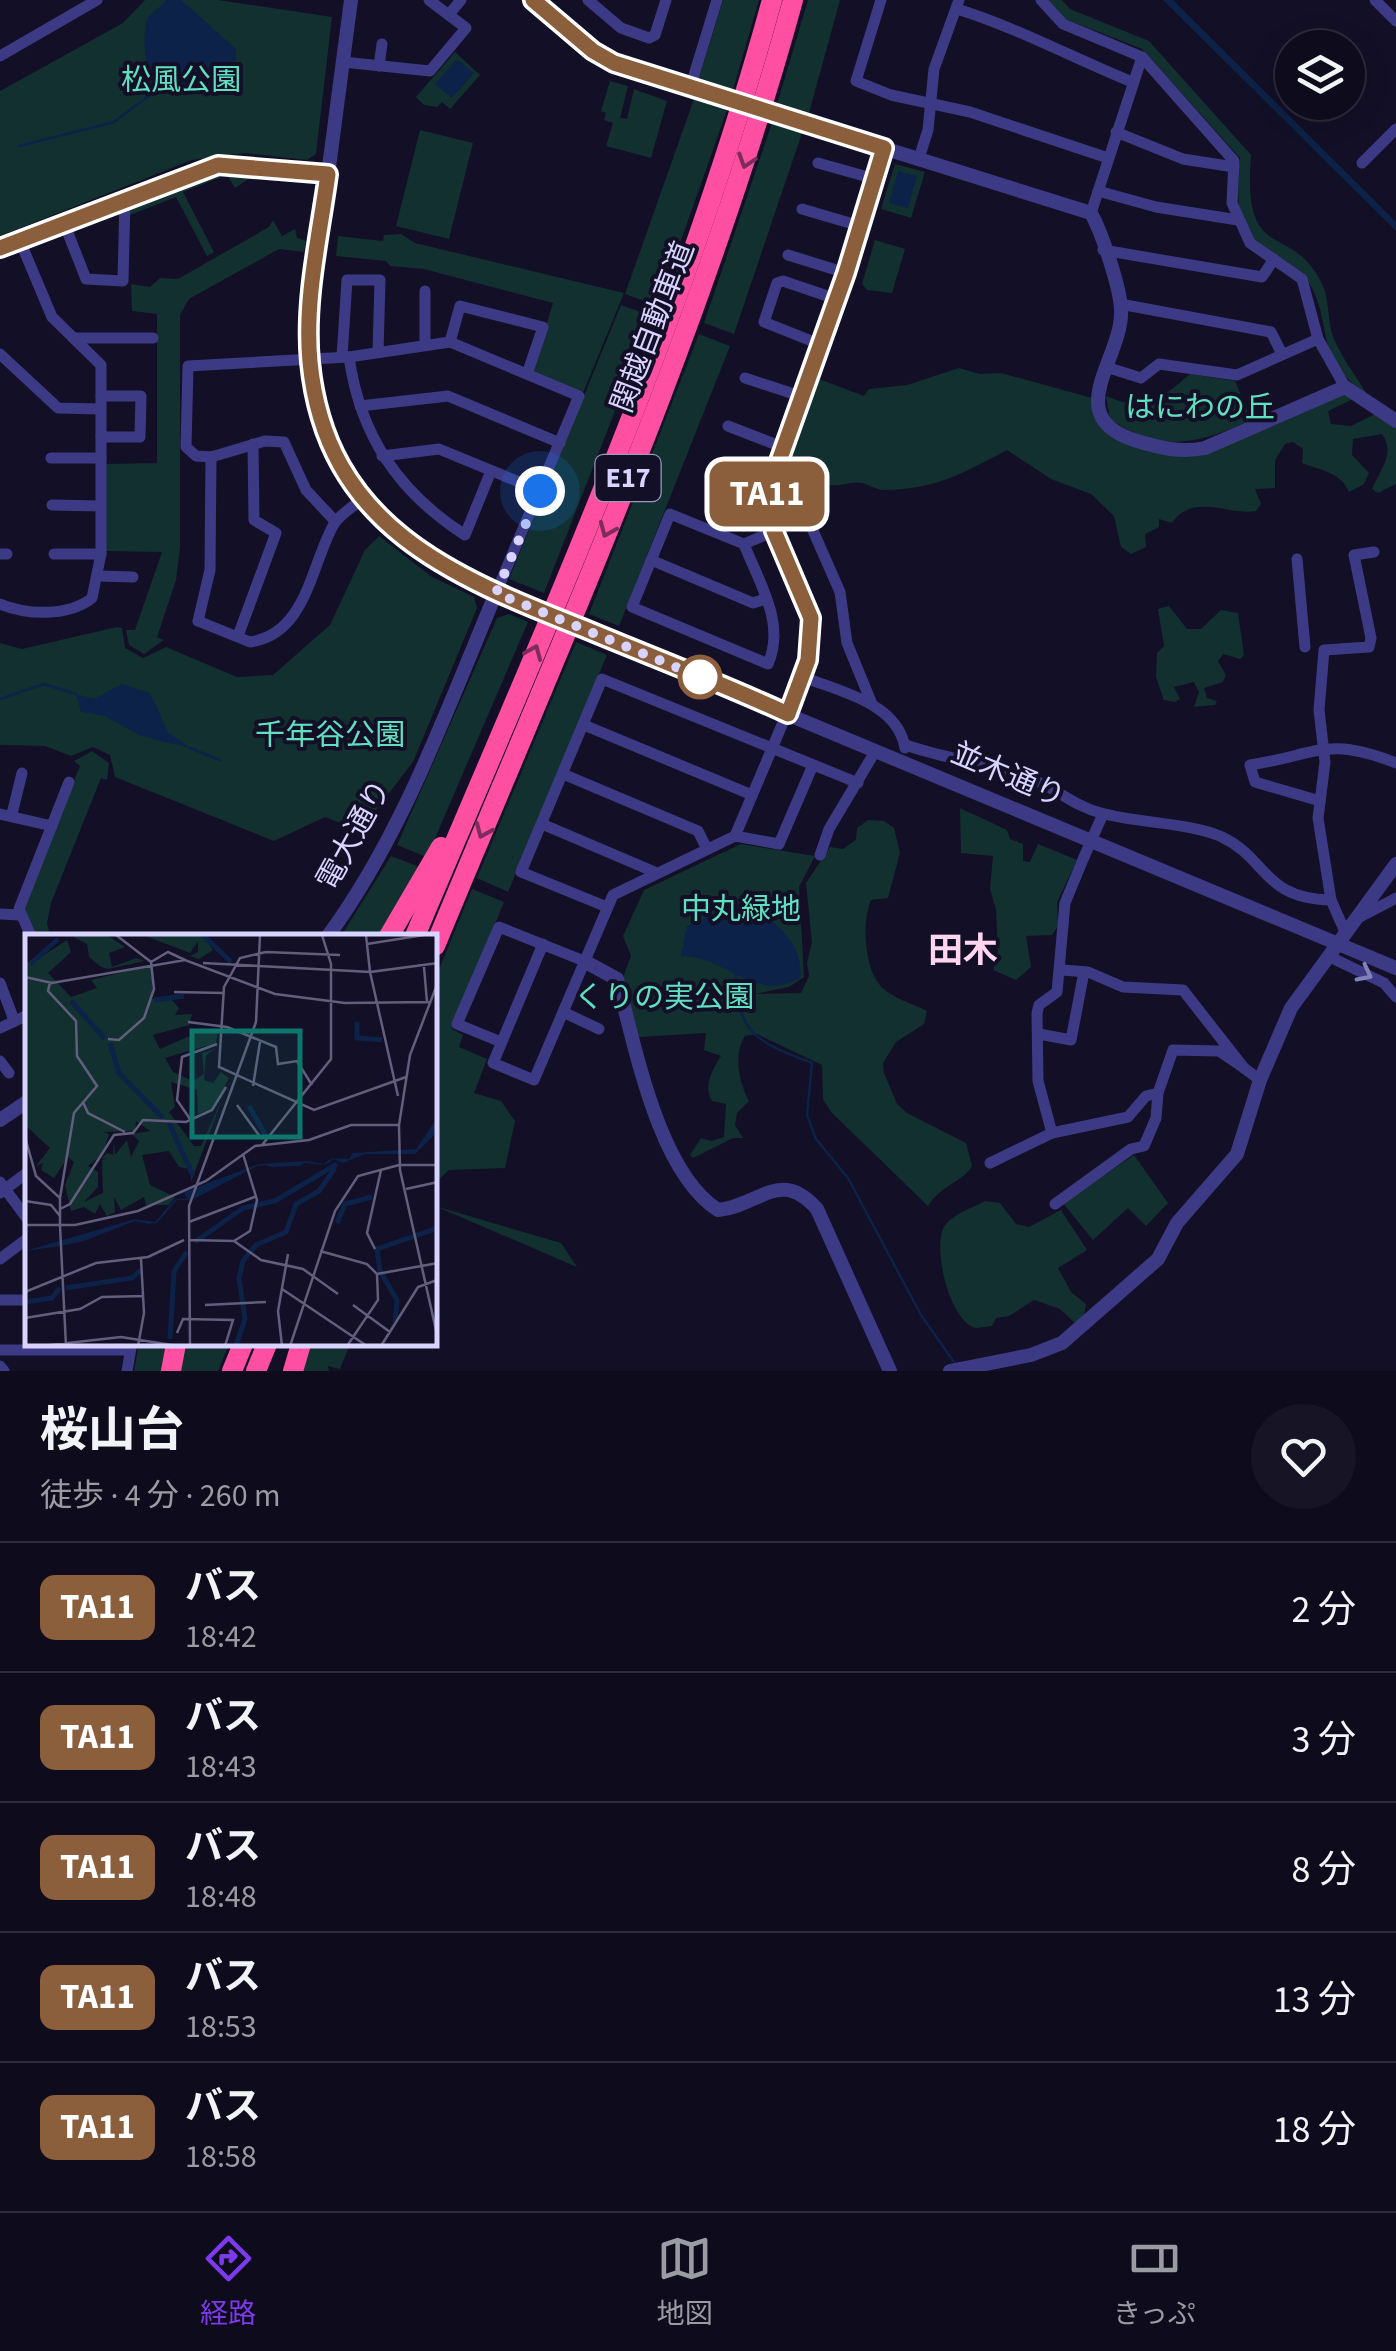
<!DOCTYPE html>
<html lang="ja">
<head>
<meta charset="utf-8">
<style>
	:root { --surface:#0e0b1c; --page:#171425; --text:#f1f3f6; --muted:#9b9ba3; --line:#2e2b3b; --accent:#7c3aed }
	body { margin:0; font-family:"Source Sans 3","Noto Sans JP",sans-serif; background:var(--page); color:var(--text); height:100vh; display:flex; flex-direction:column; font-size:38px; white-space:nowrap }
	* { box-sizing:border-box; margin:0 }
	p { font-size:32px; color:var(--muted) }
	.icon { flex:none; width:55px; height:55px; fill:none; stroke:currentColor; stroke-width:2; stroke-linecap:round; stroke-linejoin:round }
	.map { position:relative; height:1371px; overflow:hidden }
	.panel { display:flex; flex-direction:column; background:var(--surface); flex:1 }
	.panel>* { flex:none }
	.badge { padding:0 20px; border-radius:15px; font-size:35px; line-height:65px }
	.fabs { position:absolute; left:1275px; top:30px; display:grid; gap:20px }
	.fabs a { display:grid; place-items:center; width:90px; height:90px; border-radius:50%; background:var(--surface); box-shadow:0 5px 25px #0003,0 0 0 2px var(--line); font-size:50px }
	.you { position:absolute; width:50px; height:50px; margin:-25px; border:8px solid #fff; border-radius:50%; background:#1a73e8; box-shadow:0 0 0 15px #1a73e833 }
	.map>.badge { position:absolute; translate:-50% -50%; box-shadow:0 0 0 5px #fff }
	.round { display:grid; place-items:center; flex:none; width:105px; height:105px; border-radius:52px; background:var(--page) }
	.head { display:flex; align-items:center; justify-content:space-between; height:170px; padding:0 40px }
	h1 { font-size:48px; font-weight:700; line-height:75px }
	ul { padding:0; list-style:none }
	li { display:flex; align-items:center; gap:30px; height:130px; padding:0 40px; border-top:2px solid var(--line) }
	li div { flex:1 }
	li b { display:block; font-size:38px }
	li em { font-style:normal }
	li .badge { min-width:110px; font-weight:700; text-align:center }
	.dock { display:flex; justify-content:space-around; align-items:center; height:140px; border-top:2px solid var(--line); background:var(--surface); font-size:28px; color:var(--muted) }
	.dock a { display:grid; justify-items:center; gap:5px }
	.dock .on { color:var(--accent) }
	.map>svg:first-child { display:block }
	.green { fill:#12302f }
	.water { fill:#0c2248 }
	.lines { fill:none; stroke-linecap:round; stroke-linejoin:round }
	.stream { stroke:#0c2248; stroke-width:2.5 }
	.minor { stroke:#3d3a85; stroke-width:11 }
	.tertiary { stroke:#3d3a85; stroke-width:14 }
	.motorway { stroke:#ff4fa3; stroke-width:20 }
	.minor-bridge { stroke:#3d3a85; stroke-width:11 }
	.tertiary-bridge { stroke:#3d3a85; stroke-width:14 }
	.oneway { stroke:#7d2c5e }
	.oneway2 { stroke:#837fbc }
	.line-casing { stroke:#fff; stroke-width:22 }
	.line { stroke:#8b5e3c; stroke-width:15 }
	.walk { stroke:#d9d4ff; stroke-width:10; stroke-dasharray:0 18 }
	.stop-dot { fill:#fff; stroke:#8b5e3c; stroke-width:5 }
	.labels { text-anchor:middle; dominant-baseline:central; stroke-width:8; stroke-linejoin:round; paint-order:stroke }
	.shield { fill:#130f26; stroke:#9e99be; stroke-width:2.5 }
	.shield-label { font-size:28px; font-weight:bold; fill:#d9d4ff }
	.park-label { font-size:30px; fill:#5fe0c0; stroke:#130f26 }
	.street-label { font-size:30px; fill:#d9d4ff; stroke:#130f26 }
	.quarter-label { font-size:35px; font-weight:bold; fill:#ffd6f0; stroke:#130f26 }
	.inset-river { fill:none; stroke:#0c2248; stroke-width:5 }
	.inset-road { fill:none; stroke:#625e7d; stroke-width:2.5 }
	.view { fill:#0f766e; fill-opacity:0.15; stroke:#0f766e; stroke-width:5 }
	.inset-edge { fill:none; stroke:#d9d4ff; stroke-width:5 }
</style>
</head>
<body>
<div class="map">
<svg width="1396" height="1371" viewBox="0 0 1396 1371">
	<rect width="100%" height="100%" fill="#130f26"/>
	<g class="green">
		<path d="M145,0H218L332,17L316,154L307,160L245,153L192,160L0,236V91L123,23Z"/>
		<path d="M723,0H759L733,90L699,78Z"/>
		<path d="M808,0H840L809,113L777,104Z"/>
		<path d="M1048,0H1062L1070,9L1149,41L1251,155C1242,269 1292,218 1323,286C1330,302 1327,323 1334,339C1342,358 1356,376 1366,393C1315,360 1333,331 1312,288C1299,261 1270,261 1253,240C1234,216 1238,186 1240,158L1142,49L1063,18Z"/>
		<path d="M455,52L480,75L450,109L442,102L437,107L424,105L416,97Z"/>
		<path d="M610,81L628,86L620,118L627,119L634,89L667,101L651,158L606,146L613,123L604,120L606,113L601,111Z"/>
		<path d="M694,99L727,110L658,306L625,294Z"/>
		<path d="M772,123L802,133L734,334L704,323Z"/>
		<path d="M420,130L473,143L449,239L396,226Z"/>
		<path d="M895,164L925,172L911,218L881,209Z"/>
		<path d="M222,174L253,176L235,188L227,175L183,192L214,252L207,256L176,197L130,215V206Z"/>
		<path d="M273,220L282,236L295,229L297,238L306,241L304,252L279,249L189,299L180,315V548L176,580L157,637L164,640L144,654L129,645L126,630H135L162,552L105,551V464L157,463V314L132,311L131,284L150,287L160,278L178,279L269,227Z"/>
		<path d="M401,234L415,243L624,293L583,393L532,372L553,303L424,269L390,266L386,261L336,256L338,236L383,241L384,235Z"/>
		<path d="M875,240L905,249L892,293L867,290L862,284Z"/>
		<path d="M621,305L652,316L544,593L509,579Z"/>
		<path d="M699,334L730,346L619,626L589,614Z"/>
		<path d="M959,368L980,374L1001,373L1092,398C1098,447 1165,460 1206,453L1345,392L1355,398L1328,411L1331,424L1351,426L1377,413L1396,428V484L1378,493L1372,489C1380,470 1396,453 1382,434L1353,439L1352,455L1369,473L1364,484L1349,492C1341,472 1319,470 1302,463L1303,449L1293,442L1285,444L1275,460V488L1255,489L1261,504L1256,511C1230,516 1192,492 1172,523L1159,519V527L1145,534L1146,547L1131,554L1121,547L1114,516L1091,494L1051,479L1007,450C961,474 937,489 884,490C876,490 869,484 861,483C851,481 840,487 830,485C818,483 813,479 800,481L786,469L819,379L864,396L869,389L907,385Z"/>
		<path d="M1190,374L1235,381L1251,420C1199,444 1160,454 1110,419L1106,396C1144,413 1161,399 1190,374Z"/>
		<path d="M379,536L432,577L474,597L477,608L413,762L360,831L325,817L274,841L115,777L110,755L93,747L71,756L45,746L0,745V643L22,649L117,627L122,628L125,648L143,658L166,647L237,677L273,675L330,625L365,550Z"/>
		<path d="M1169,606L1187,629H1201L1221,610L1238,613L1244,655L1240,659L1223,654L1218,661L1226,675L1223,682L1204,688L1207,698L1217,701L1215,705L1194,707L1199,692L1194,682L1174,687L1180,699L1175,702L1164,700L1156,677L1157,653L1164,646L1158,609Z"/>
		<path d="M509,614L528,622L427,857L397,845L497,618Z"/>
		<path d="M576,642L607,655L508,892L477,878Z"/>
		<path d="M92,751L109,763L107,780L101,778L51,903L47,923L50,936H33L25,918V901L80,766L74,761Z"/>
		<path d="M960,808L1007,830L1010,839L1023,844V861L1030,862L1038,844L1077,860L1057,902L1058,926L1052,935L1026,936L1031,967L1016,980L993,970L998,951L996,910L990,889L993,856L961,853Z"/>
		<path d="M868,820L884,821L894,828L900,853L888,898L871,900C862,921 864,965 879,984C890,998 912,1003 927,1011L924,1024L896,1042L883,1063L884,1073L897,1104L907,1113L966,1143L972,1166C964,1181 942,1184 928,1206L831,1112L823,1099L822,1065L757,1034L745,1036C733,1055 739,1082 749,1101L737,1113L735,1125L743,1138H733L693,1158L690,1155L701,1138L711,1141L724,1137L726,1104L712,1101C703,1087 712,1070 721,1056L704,1050L706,1033L638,1037L622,980L631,956L623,936L644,890L741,844L815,856L799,887L804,977L789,987L755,994L801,993L809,976L807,963L812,942L806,883L830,847L843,849L856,840L857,828Z"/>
		<path d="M391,856L422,868L381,936H341Z"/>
		<path d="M472,889L504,902L452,1029L463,1035L459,1047L487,1059L474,1093L501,1101L515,1121L505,1168L449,1170L435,1183V979Z"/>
		<path d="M1134,1155L1168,1203L1146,1226L1128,1208L1093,1240L1063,1203Z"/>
		<path d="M985,1201L1000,1203L1016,1224L1029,1227L1061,1210L1087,1250L1058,1268L1071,1292L1086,1304L1084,1316L1075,1323L1060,1309L1034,1300L1009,1316L996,1318L992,1326C990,1326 978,1328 976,1328C950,1323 932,1248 944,1227C953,1213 971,1209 985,1201Z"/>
		<path d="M435,1206L561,1243L577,1267Z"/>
		<path d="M139,1344H170L164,1371H134Z"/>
		<path d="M185,1344H229L218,1371H179Z"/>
		<path d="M310,1344H350L340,1369L328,1366L329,1371H301Z"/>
	</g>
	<g class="water">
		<path d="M167,0H181L235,48C246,89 182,90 158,89C144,66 142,44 147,18Z"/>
		<path d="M1163,0H1173L1396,222V231Z"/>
		<path d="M457,59L474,73L452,98L435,84Z"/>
		<path d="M898,171L917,176L908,208L889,203Z"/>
		<path d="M122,684L150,693L168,732L190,748L141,736L105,716L81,712L76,694L94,699Z"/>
		<path d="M743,901C771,918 805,942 800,978C755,1004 727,956 681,956L687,926Z"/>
	</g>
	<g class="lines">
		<g class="stream">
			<path d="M19,146L114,122L158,89"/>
			<path d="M0,699L44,684L76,694"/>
			<path d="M190,748L220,760"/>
			<path d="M736,974C737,1036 759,1042 812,1063L807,1115L816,1139L848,1178L921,1315L956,1365"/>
		</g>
		<g class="minor">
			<path d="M588,0L621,28L649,38L655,35L666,0"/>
			<path d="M881,0L856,81L891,95L970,112L1108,158"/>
			<path d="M1041,0L1063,24L1142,57L1234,161L1232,203L1250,243L1302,279L1318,339L1345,387"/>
			<path d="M1375,0L1396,21"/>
			<path d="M957,9C1018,28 1073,58 1132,82"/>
			<path d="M451,12L461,0"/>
			<path d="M0,56L97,0"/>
			<path d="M343,62L430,71L466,28L429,0"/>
			<path d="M379,66L382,44"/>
			<path d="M690,88L717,0"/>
			<path d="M1116,132L1183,159L1234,167"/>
			<path d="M919,158L928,130L934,69L959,0"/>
			<path d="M818,163L875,179"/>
			<path d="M1362,163L1396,129"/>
			<path d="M1098,191L1156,207L1238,220"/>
			<path d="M802,209L860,226"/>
			<path d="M1091,213L1142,57"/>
			<path d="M64,223L86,279L123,281L125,198"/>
			<path d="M1103,250L1262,277L1274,259"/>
			<path d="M788,255L846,273"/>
			<path d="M425,291V345"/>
			<path d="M1120,304L1271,332L1282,354"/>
			<path d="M74,338H153"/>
			<path d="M450,342L460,306L543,327L527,374"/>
			<path d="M819,344L764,322L777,283L783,281L836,299"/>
			<path d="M0,354L58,408L100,409"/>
			<path d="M342,357L347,280H380L378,352"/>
			<path d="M349,357C360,435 398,492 465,535L491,471"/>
			<path d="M1106,367L1141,378L1159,364L1237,375L1318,339"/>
			<path d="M745,378L800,396"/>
			<path d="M360,406L448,396L560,443"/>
			<path d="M728,426L782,447"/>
			<path d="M101,437H140L141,396H101"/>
			<path d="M382,456L439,449L541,491"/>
			<path d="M211,457L265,441L284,442L306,490L335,521"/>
			<path d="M51,458H101"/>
			<path d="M710,476L767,492"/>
			<path d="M364,498C354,506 340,514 334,524C311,564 307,634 250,642L198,621L210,570L211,457L196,456L186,447L188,366L349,357L450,342L579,396L496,593"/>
			<path d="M52,505L100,506"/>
			<path d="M744,544C759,583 786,623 768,664L632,607L670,514L744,544L807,517L840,592L847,643L872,704"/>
			<path d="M0,554H7"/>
			<path d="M54,554H101"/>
			<path d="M1297,559L1305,647"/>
			<path d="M651,560L753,603L765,599"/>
			<path d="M99,576L133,577"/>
			<path d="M0,604C27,615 68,617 92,598L101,554V365L52,317L20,241"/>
			<path d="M238,636L276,533L254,520L253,444"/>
			<path d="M803,677C839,691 898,703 905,748"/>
			<path d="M584,725L752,795"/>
			<path d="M906,745C947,760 992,763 1032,779C1057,789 1074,806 1101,813C1136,823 1193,823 1222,837C1268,859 1262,898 1331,900L1346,934"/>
			<path d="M563,774L698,831L707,849"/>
			<path d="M1320,801L1255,782L1250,765C1317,755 1326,735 1396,763"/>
			<path d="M0,814L52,826"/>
			<path d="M12,814L22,773"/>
			<path d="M542,824L657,873"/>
			<path d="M735,836L779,844L813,765"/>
			<path d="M820,855L829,829L876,750"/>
			<path d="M1331,900L1318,818L1325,762L1319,710L1324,650L1369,647L1371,638L1354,555L1374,552"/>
			<path d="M607,907L521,872L602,679L858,783"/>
			<path d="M0,914L20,915"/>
			<path d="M1360,917L1396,898"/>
			<path d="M31,936L19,909L69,782"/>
			<path d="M543,944L493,1063L534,1080L613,895L735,836L787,713"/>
			<path d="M1330,957L1384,983L1396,997"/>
			<path d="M1062,970L1088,972L1123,987L1183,990L1244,1068L1260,1080"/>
			<path d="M0,983L14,1020"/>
			<path d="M563,1012L599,1029"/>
			<path d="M0,1028L28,1015"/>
			<path d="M1039,1034L1071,1040L1084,972"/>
			<path d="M501,1042L457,1024L499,927L584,961"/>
			<path d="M0,1061L9,1073"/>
			<path d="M1052,1133L1038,1081L1037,1013L1039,1005L1057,992L1065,903L1084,857"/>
			<path d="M990,1163L1052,1133L1128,1117L1146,1096L1158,1093L1173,1050L1219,1051L1244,1068"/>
			<path d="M0,1182L28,1220"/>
			<path d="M0,1193L28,1172"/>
			<path d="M1055,1204L1131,1149L1144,1146L1156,1118L1158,1093"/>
			<path d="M0,1259L28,1238"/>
			<path d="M0,1300H28"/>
			<path d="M0,1350H130"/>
			<path d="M0,1366L4,1371"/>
			<path d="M127,1371L131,1348"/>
		</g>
		<g class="tertiary">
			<path d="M351,0C342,73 331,147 322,220C316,265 306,312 309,357C317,486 411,559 521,603"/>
			<path d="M533,0L593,51L614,63L718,96"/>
			<path d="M784,117L1091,213C1102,233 1120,287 1121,309C1124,358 1058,417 1137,441C1161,448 1180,453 1205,448L1345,387L1396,421"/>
			<path d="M0,248L206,167L238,164L327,174"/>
			<path d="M597,635L1396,968"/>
			<path d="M787,713L809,660L811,619L774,531L767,492L846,273L884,148"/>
			<path d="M328,936C403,834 447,709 496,593"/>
			<path d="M584,961L617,979C635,1045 658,1172 718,1210C760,1206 780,1167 817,1209L890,1371"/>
			<path d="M0,1120L28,1101"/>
			<path d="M950,1371L1031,1355L1062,1343L1158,1259L1177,1223L1237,1154L1260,1080L1291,1008L1396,864"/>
		</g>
		<g class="motorway">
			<path d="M389,936L441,847"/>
			<path d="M415,936C545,629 684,322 772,0"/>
			<path d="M435,946C564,635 704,325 793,0"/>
			<path d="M171,1371L176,1344"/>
			<path d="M232,1371L243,1344"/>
			<path d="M256,1371L267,1344"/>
			<path d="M293,1371L301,1344"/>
		</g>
		<path class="minor-bridge" d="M1084,857L1103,814"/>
		<g class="tertiary-bridge">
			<path d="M718,96L784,117"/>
			<path d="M521,603L597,635"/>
		</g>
	</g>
	<defs><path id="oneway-chevron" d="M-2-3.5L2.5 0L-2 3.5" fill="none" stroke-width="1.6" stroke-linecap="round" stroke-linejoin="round" transform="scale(2.5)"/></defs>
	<g class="oneway">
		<use href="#oneway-chevron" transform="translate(746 161) rotate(108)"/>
		<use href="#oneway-chevron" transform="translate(607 530) rotate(113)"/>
		<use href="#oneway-chevron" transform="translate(534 652) rotate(-67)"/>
		<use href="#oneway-chevron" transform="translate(483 831) rotate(113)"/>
	</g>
	<use class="oneway2" href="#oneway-chevron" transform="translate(1365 974) rotate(27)"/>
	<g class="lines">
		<defs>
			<path id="line" d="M0,248L218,165L328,174C320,234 304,300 310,362C326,526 451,576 585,629C652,657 721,683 788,714L808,660L811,618L774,531L768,492L846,273L884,148L614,63L593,51L533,0"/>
		</defs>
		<use href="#line" class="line-casing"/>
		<use href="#line" class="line"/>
		<path class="walk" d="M540,491L496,593L705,679L700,677"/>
	</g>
	<circle class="stop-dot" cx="700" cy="677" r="20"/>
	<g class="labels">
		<rect class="shield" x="595.5" y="455" width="65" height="46" rx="8"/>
		<g class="shield-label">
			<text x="628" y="478">E17</text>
		</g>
		<g class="park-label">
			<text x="181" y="80">松風公園</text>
			<text x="1200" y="407">はにわの丘</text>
			<text x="330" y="735">千年谷公園</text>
			<text x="741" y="909">中丸緑地</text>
			<text x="664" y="997">くりの実公園</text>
		</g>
		<g class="street-label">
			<text transform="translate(653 327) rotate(-69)">関越自動車道</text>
			<text transform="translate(1008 775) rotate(23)">並木通り</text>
			<text transform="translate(354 835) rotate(-61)">電大通り</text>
		</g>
		<g class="quarter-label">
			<text x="963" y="951">田木</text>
		</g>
	</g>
	<g transform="translate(25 934)">
		<rect width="412" height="412" fill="#130f26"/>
		<path d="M45,1H82L100,13L84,19L87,33L111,24L120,27L83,35L76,33L64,23L62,10ZM118,1H177L188,16L174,25L165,22L173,18V7L165,19ZM42,6L46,18L23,39L46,63L72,54L66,46L127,31V65H146L154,74L150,81L167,80L164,91L128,101L135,115L180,95L193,98L191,109L140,124L148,138L168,147L179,140L177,119L190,115L181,121L179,146L188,149L196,138L204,144L188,174L173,180L172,156L146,148L150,173L144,178L169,212H176L198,163L166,248V235L154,233L144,217L117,221L125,251L150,263L144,271H121L119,263L96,276L89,263L90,278L82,282L75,270L70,280L59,273L46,277L40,251L49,228L43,223L29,244L16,236L18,229L11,232L25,214L0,191V24L5,30ZM111,187L125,197L107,200L114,207L106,223L102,206L90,221L89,206L88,221L82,219L76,225L83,224L77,226L78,259L59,268L73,253V238L63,232L78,220L84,200L78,198L110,197Z" fill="#12302f" fill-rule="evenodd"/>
		<path d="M412,184L409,201L390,220H340L318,229L308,225L304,229L297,231L279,229L275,232H269L246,233L241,231L232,232L167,266H152L132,289L124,290L110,287L59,307L36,312L0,317L110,285L130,288L150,265H162L159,258L234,230L283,227L298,230L307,224L324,225L328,219L391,215Z" fill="#0c2248"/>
		<path class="inset-river" d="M178,1L206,28M5,30L33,5M129,66L159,62M46,67L80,105M332,88V104L357,106M85,109L94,139L138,184M224,172L241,202M144,189L168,242M312,289L320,270L347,263M170,308L218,274L250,267L312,230M41,354L107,344L116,336M0,368L27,364L35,354M370,388L372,366L355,337L352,315L413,294M145,405L149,337L162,318M211,412L220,385L214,344L218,327L231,311L261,298L271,270L294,257L310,234"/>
		<path class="inset-road" d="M341,1L345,38L413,29M342,10L399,1M315,21L241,18L215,24L199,53L194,133L289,176L381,143M126,28L143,18L160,26M178,29L345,38L373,162M399,33L402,68M0,43L27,49L160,26L250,60L320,69L406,68M25,48L23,57L51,87L52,122L72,152L49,179L35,264M413,48L385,121L374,191L375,236L413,405M149,58L199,59M163,88L202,93L251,113L253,130L272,127L287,151M83,105L94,106L119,84L129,55L126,28L91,1M228,152L235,108M58,168L63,179L100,198M212,171L236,204M165,185L152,166L157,123L192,110M0,203L11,242L35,264V292M237,211L306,125V30L297,1M374,231H413M381,255L413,248M0,267L26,271L35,282M35,275L45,270L89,201L108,199L118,186L161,188L187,176L201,153M164,288L232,262M0,291H50L113,277L181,247L230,212L284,206L326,191H375M35,292L41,412M164,306L209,307L236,326L278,335L313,360M209,307L225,297L232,266L218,220M350,315L342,299L356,236M295,317L342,330L352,340L353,366L322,412M352,340L413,329M257,355L342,412M0,358L71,329L123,323L159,306M180,371L241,368M328,371L365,398M0,384L55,375L77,363L119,362M152,399L158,385L208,386L200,412M16,412L96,403L153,412M113,412L119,379L116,325M165,412L164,272L231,88L235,1M257,412L253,377L263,320M265,412L310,277L333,242L374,231M356,412L393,353L412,346"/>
		<path class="view" d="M167,97H275V203H167Z"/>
		<rect width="412" height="412" class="inset-edge"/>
	</g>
</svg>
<div class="fabs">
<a><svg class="icon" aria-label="layers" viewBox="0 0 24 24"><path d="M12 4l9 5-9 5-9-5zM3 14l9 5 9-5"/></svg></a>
</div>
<div class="you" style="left:540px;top:491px"></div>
<b class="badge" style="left:767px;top:494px;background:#8b5e3c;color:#fff">TA11</b>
</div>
<section class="panel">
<div class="head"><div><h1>桜山台</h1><p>徒歩 · 4 分 · 260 m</p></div><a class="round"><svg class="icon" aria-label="heart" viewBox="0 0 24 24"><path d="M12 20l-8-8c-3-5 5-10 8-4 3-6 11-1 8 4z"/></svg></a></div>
<ul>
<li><span class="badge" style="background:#8b5e3c;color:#fff">TA11</span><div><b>バス</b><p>18:42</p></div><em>2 分</em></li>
<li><span class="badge" style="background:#8b5e3c;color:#fff">TA11</span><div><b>バス</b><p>18:43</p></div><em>3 分</em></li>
<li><span class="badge" style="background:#8b5e3c;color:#fff">TA11</span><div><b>バス</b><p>18:48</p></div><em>8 分</em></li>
<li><span class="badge" style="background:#8b5e3c;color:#fff">TA11</span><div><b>バス</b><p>18:53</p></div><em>13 分</em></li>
<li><span class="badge" style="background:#8b5e3c;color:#fff">TA11</span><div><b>バス</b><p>18:58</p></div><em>18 分</em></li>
</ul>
</section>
<nav class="dock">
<a class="on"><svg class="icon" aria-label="directions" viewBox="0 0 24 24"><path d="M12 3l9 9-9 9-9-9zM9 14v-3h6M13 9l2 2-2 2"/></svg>経路</a>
<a><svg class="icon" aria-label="map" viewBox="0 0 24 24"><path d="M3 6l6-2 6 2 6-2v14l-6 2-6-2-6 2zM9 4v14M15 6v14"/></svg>地図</a>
<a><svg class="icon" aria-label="tickets" viewBox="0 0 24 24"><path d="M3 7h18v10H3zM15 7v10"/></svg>きっぷ</a>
</nav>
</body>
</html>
